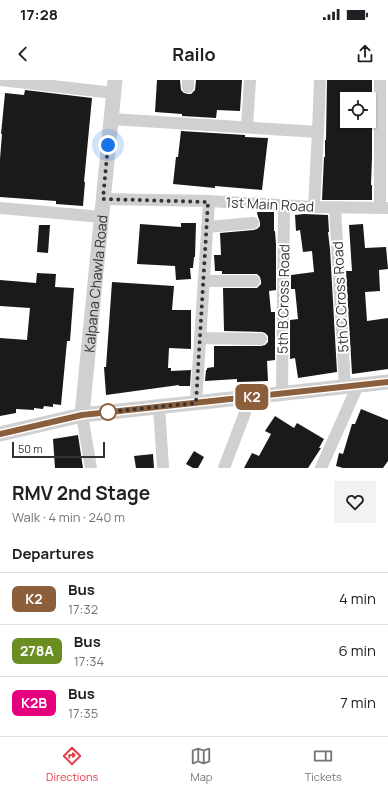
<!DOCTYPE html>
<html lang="en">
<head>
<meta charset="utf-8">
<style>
	:root { --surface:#fff; --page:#f2f2f2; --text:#202124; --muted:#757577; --line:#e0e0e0; --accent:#e63946 }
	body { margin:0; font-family:Manrope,sans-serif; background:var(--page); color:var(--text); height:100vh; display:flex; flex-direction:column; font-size:15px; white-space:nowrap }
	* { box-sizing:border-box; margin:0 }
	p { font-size:13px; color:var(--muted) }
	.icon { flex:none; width:22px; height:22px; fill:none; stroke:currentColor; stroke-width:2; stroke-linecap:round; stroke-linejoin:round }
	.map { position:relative; height:388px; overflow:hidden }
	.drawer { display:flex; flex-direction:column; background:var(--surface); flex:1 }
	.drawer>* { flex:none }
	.badge { padding:0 8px; border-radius:6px; font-size:14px; line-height:26px }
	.controls { position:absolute; left:340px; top:12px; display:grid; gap:8px }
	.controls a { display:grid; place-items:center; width:36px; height:36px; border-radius:0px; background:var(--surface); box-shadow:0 1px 3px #0004; font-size:20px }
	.scale { position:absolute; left:12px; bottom:10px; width:93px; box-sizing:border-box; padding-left:4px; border:2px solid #333; border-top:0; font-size:11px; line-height:14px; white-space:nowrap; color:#333; -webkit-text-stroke:3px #fff; paint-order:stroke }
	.you { position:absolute; width:20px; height:20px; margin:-10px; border:3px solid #fff; border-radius:50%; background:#1a73e8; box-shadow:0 0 0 6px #1a73e833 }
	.map>.badge { position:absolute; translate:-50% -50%; box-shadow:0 0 0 2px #fff }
	h2 { padding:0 12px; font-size:15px; line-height:36px }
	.round { display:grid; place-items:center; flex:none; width:42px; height:42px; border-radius:0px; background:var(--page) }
	.headline { display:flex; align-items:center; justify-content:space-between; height:68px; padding:0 12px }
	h1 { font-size:19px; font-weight:700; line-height:30px }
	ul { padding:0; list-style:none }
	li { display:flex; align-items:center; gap:12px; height:52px; padding:0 12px; border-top:1px solid var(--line) }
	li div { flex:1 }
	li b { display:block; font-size:15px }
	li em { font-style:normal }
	li .badge { min-width:44px; font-weight:700; text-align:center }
	.status { display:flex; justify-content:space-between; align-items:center; height:28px; padding:0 20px; background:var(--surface); direction:ltr }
	.status svg { height:11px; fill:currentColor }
	header { display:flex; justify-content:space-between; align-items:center; height:52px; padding:0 12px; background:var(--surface); font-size:18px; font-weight:700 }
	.dock { display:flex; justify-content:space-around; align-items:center; height:56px; border-top:1px solid var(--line); background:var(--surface); font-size:11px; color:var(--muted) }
	.dock a { display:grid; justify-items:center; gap:2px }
	.dock .selected { color:var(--accent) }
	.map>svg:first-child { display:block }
	.building { fill:#1a1a1a }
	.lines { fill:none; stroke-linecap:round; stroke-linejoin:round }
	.minor { stroke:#d0d0d0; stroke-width:12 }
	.tertiary { stroke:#d0d0d0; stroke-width:15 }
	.line-casing { stroke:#fff; stroke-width:9 }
	.line { stroke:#8b5e3c; stroke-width:6 }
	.walk { stroke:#333; stroke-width:4; stroke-dasharray:0 7.2 }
	.stop-dot { fill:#fff; stroke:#8b5e3c; stroke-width:2 }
	.labels { text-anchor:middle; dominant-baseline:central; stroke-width:4; stroke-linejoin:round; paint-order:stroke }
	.street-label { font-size:14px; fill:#333; stroke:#fff }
</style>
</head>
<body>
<div class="status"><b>17:28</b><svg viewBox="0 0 49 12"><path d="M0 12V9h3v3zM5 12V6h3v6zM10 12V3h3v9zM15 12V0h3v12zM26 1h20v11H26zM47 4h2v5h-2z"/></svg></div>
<header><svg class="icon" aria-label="back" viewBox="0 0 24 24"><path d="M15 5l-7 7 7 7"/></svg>Railo<svg class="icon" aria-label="share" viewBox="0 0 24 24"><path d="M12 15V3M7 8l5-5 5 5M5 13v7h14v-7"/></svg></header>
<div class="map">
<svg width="388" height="388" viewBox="0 0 388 388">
	<rect width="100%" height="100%" fill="#fff"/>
	<g class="building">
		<path d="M157,0H180L181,10L184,13L188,14H191L195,10L196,0H242L240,31L217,30L216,38L182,36V34L155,32Z"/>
		<path d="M327,0H372V19H347V41H372V77L371,105H372V120H322L324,77H325V60H326Z"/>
		<path d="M25,10L92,18L84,102H85L83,126L56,124V121L0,117V79L2,54H1L5,13L24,15Z"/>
		<path d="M181,51L245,55V57L268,58L262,110L215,106V108L173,104L176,77H178Z"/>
		<path d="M257,132H274V151H275L276,164V210L269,211L271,232H275V280L267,281L268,301L237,302V299L205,301L206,290H207V288L214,287V266H261L265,265L268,262V256L265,253L262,252L224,251L223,208H257L261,204V201L260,197L257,194H222V191H215L214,175H221L220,153L254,150L257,149L260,146V143L259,139L258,137Z"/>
		<path d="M304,134L328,135L329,152H328L330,169L337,292L298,298L295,278L290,279V240L298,239L295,209H291V195L314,192L312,171L303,172L300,150L296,151L295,135Z"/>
		<path d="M181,143H196L195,177H194L193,188H190L191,199L176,200L175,186L137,184L140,144L181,147Z"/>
		<path d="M363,144L365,168L386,167L388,189L379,190L380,211L365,212L367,241L388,238V289L352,294L346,191H352L349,145Z"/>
		<path d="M39,145H50L48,173L37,172Z"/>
		<path d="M37,193L56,194L55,207L74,208L70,261H67L61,325L53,324V327L44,326L43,329L34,328V330L16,329V333L0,336V258L27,260L30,228L0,226V200L36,203Z"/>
		<path d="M112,202L174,206L172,230H191V269L169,268L168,288H171V291L191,290L190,306H179V305L106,315L104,287H106Z"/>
		<path d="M361,329L388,340V381L383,388H343L336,386L339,373L343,374L352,344H355Z"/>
		<path d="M275,336L294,348L297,343L324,359L319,368H321L308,388H244L252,373L259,376L271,354L265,351Z"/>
		<path d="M78,355L83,388H55L53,359Z"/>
		<path d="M194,371L204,377L198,388H193L186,384Z"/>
		<path d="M153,374L154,388H136L134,376Z"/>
	</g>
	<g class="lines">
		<g class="minor">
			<path d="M0,0L114,13"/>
			<path d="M380,0V127"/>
			<path d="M188,7V0"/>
			<path d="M111,39L318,52"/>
			<path d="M247,47L250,0"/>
			<path d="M103,119L209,121L314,127L388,128"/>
			<path d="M314,127L318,52L320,0"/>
			<path d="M335,127L345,307"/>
			<path d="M0,128L102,137"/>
			<path d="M207,147L253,143"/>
			<path d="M204,201H254"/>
			<path d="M200,258L261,259"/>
			<path d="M282,313L284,125"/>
			<path d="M196,323L209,121"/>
			<path d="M159,327L163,388"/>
			<path d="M82,335L91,388"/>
			<path d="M224,388L251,317"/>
			<path d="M321,388L358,305"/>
		</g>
		<g class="tertiary">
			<path id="s1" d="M82,335L115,0"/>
			<path d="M0,354L82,335L388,302"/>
		</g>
	</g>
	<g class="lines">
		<defs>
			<path id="line" d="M0,354L82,335L388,302"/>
		</defs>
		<use href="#line" class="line-casing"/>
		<use href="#line" class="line"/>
		<path class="walk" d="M108,332H107L196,323L208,122L103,119L108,65"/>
	</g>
	<circle class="stop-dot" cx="108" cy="332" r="8"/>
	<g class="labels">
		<g class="street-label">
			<text transform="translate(270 124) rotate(3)">1st Main Road</text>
			<text stroke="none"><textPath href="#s1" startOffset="132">Kalpana Chawla Road</textPath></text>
			<text transform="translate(340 217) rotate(-93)">5th C Cross Road</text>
			<text transform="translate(283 219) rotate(-89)">5th B Cross Road</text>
		</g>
	</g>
</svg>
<div class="controls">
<a><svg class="icon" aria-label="locate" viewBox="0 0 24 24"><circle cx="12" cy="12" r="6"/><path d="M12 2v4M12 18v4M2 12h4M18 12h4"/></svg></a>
</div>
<div class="scale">50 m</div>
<div class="you" style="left:108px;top:65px"></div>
<b class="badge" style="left:252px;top:317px;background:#8b5e3c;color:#fff">K2</b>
</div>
<section class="drawer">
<div class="headline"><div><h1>RMV 2nd Stage</h1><p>Walk · 4 min · 240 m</p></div><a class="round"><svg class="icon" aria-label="heart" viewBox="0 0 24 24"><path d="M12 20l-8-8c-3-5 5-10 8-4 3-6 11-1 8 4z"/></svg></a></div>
<h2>Departures</h2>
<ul>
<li><span class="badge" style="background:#8b5e3c;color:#fff">K2</span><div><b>Bus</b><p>17:32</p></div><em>4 min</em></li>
<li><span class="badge" style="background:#6b8e23;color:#fff">278A</span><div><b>Bus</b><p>17:34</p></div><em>6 min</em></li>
<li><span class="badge" style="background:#e6007e;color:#fff">K2B</span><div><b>Bus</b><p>17:35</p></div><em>7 min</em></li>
</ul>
</section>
<nav class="dock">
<a class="selected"><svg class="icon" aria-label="directions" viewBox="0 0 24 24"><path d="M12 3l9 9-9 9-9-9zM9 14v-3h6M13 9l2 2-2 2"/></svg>Directions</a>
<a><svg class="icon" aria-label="map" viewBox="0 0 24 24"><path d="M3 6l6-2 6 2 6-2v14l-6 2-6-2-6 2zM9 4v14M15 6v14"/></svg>Map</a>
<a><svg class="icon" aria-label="tickets" viewBox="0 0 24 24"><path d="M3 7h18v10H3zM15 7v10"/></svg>Tickets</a>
</nav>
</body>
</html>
